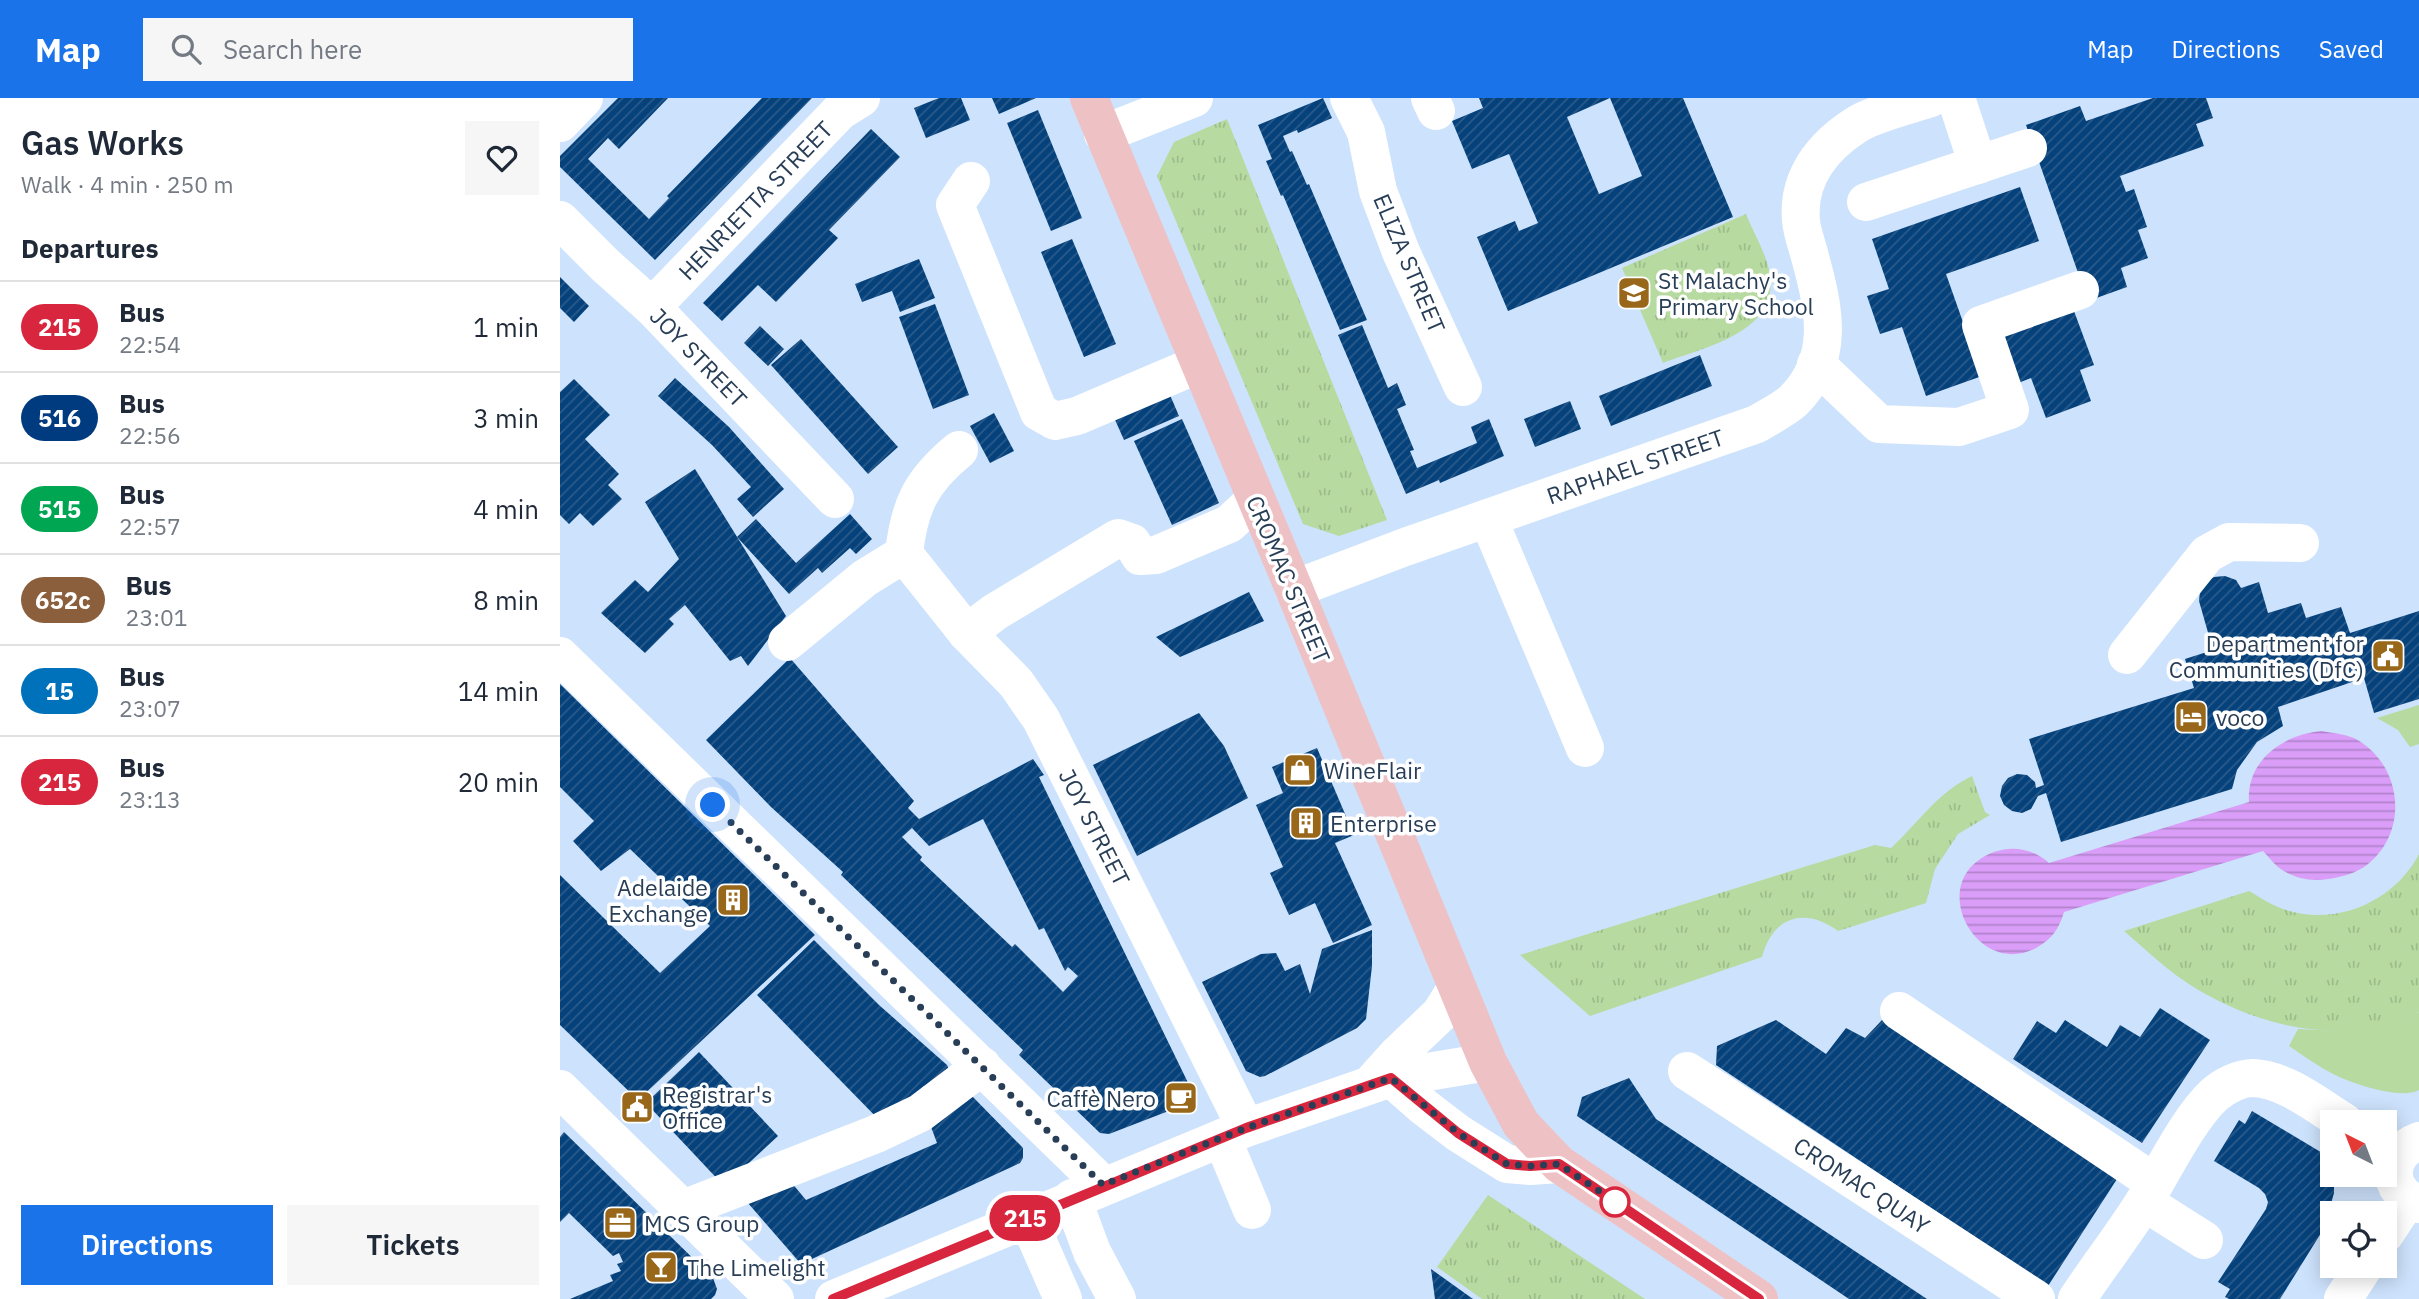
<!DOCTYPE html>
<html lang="en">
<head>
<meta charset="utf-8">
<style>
	:root { --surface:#fff; --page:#f6f6f7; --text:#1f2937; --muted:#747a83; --line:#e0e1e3; --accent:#1a73e8 }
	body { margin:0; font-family:"IBM Plex Sans",sans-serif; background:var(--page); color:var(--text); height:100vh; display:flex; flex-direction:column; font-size:26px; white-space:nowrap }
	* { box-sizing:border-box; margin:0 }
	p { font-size:23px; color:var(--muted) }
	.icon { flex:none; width:38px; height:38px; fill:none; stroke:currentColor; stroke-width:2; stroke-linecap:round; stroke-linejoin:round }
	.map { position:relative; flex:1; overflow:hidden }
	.side { display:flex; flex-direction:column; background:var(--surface); width:560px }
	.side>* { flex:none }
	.badge { padding:0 14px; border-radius:23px; font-size:24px; line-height:46px }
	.needle { width:46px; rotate:318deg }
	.tools { position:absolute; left:1760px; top:1012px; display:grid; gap:14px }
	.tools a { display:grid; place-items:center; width:77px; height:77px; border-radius:0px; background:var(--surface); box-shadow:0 4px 18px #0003; font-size:35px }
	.you { position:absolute; width:35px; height:35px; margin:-18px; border:5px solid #fff; border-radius:50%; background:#1a73e8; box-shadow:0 0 0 10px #1a73e833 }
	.map>.badge { position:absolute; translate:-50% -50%; box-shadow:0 0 0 4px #fff }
	h2 { padding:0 21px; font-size:26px; line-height:63px }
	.round { display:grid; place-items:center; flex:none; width:74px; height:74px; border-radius:0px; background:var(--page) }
	.head { display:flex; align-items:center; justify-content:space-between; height:119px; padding:0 21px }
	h1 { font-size:33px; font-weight:600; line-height:52px }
	.action { display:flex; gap:14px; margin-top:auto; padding:14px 21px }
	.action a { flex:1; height:80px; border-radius:0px; background:var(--accent); color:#fff; font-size:28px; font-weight:600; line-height:80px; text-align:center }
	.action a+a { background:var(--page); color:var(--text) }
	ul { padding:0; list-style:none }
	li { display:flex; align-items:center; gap:21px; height:91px; padding:0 21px; border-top:2px solid var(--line) }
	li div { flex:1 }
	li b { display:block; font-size:26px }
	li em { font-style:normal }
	li .badge { min-width:77px; font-weight:700; text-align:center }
	header { display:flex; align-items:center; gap:42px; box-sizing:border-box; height:98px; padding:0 35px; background:var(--accent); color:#fff }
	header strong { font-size:33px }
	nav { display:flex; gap:38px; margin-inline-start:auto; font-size:24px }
	.search { width:490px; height:63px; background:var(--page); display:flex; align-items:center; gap:18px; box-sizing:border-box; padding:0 24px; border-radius:0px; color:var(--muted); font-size:26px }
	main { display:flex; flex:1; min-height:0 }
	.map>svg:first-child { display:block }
	.grass { fill:url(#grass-tufts) }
	.garden { fill:#b7daa0 }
	.water { fill:url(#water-rules) }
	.building { fill:url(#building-hatch); fill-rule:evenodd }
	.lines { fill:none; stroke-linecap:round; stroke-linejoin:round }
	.minor { stroke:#fff; stroke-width:38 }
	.major { stroke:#eec1c5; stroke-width:38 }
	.line-casing { stroke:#fff; stroke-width:16 }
	.line { stroke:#d7263d; stroke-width:10 }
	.walk { stroke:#283e57; stroke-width:7; stroke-dasharray:0 12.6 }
	.stop-dot { fill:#fff; stroke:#d7263d; stroke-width:3.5 }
	.labels { text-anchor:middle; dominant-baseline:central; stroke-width:7; stroke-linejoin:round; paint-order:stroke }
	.street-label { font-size:23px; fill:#283e57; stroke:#fff }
	.poi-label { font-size:23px; fill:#283e57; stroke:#fff; text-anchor:start }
</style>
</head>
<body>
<header>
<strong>Map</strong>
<div class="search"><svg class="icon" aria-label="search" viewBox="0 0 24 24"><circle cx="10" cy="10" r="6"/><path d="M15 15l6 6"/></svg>Search here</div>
<nav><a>Map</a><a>Directions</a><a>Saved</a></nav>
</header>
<main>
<section class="side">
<div class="head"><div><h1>Gas Works</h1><p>Walk · 4 min · 250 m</p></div><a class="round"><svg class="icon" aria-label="heart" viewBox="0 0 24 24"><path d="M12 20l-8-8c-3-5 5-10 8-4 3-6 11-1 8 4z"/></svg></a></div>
<h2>Departures</h2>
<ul>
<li><span class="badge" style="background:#d7263d;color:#fff">215</span><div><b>Bus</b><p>22:54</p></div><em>1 min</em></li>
<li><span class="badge" style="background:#003b80;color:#fff">516</span><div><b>Bus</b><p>22:56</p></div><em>3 min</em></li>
<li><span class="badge" style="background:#00a651;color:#fff">515</span><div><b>Bus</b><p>22:57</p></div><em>4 min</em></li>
<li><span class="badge" style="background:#8b5e3c;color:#fff">652c</span><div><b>Bus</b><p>23:01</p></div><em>8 min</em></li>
<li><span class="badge" style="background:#0072bc;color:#fff">15</span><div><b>Bus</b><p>23:07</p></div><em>14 min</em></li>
<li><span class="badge" style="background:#d7263d;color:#fff">215</span><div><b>Bus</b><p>23:13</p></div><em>20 min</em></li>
</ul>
<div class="action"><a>Directions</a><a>Tickets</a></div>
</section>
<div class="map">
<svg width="1859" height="1201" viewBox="0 0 1859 1201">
	<defs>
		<pattern id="grass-tufts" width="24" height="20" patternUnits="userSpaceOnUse" patternTransform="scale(1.75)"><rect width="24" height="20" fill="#b7daa0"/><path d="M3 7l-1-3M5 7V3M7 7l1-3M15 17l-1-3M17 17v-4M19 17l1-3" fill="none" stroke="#9dbc8c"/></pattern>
		<pattern id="water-rules" width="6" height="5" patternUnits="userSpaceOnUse" patternTransform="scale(1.75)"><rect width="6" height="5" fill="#da9ef9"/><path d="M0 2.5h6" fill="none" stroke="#b182cc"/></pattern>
		<pattern id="building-hatch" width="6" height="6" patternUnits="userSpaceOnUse" patternTransform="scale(1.75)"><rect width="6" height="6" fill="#05417a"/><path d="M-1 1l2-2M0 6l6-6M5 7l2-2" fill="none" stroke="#2a5b8b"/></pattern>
	</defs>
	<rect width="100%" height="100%" fill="#cde2fc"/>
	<g class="grass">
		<path d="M667,21L827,422L779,438L743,426L597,78L614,44Z"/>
		<path d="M1186,116C1193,134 1205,153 1209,172C1223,234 1145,249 1103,265L1062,170Z"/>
		<path d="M1412,678L1425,714L1430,717L1398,736L1375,771L1366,805L1278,833C1245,809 1213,818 1202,859L1030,918L960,857L1315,747L1331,750C1358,725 1378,694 1412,678Z"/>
		<path d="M1859,756V914C1786,950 1702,930 1635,890C1609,874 1587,853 1564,833L1689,793C1698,798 1708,805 1718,809C1771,831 1833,806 1859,756Z"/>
		<path d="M928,1097L1085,1201H922L877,1169Z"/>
	</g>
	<g class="garden">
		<path d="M1859,607V646L1850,649L1838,632L1817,620Z"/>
		<path d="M1859,914V992C1840,1002 1794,986 1775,977C1759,969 1744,958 1729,948L1738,931C1779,934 1821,932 1859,914Z"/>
	</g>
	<path class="water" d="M1762,633C1772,635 1784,636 1794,640C1842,665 1850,732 1808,766C1797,775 1782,779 1768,781C1750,784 1732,780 1718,769C1712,764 1708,758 1703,753L1504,814C1499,831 1492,841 1476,850C1416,882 1362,781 1434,754C1454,747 1473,751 1489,765L1689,704C1686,662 1724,636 1762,633Z"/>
	<g class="building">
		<path d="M58,0H108L59,51L48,40L28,61L89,121L109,100L107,98L202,0H252L95,162L0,69V58Z"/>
		<path d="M379,0H401L410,22L366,40L354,10Z"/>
		<path d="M432,0H476L439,16Z"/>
		<path d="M763,0L772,20L738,35L737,32L723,38L730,54L732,53L747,87L749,86L807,222L780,232L723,97L721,98L706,63L712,61L698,27Z"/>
		<path d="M919,0H1123L1173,119L948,213L917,139L955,123L959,133L978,125L949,56L912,71L892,23L923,10ZM1050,0L1082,78L1039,96L1007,19Z"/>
		<path d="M1593,0H1646L1653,20L1636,26L1644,48L1560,78L1566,94L1574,91L1587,129L1578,132L1588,160L1561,170L1567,189L1528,203L1466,27L1520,8L1526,23Z"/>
		<path d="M478,12L522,120L491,133L447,25Z"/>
		<path d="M311,31L340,59L269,132L278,140L216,204L198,187L162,223L143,205Z"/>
		<path d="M1460,89L1479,143L1386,176L1422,278L1366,298L1342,229L1320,236L1307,198L1329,191L1312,141Z"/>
		<path d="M512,141L556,246L524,259L481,154Z"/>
		<path d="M359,161L375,200L340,214L332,193L302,204L295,186Z"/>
		<path d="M0,179L29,208L14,224L0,210Z"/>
		<path d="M1511,205L1534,267L1520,272L1531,303L1486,320L1471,280L1448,289L1426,231Z"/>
		<path d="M375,206L409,297L373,311L339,219Z"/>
		<path d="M802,227L828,290L837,285L846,307L837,311L854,352L850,353L857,370L917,345L911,329L929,321L944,358L880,385L879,382L846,396L778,237Z"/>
		<path d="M200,228L224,251L208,268L184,245Z"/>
		<path d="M241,241L338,349L308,376L211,267Z"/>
		<path d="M1140,257L1152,288L1051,328L1039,298Z"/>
		<path d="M115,280L169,329L224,391L193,419L177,401L191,389L152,347L98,298Z"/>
		<path d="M14,281L50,317L25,341L59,376L48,387L62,401L33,428L20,415L9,426L0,417V294Z"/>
		<path d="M607,290L619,318L564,342L552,315Z"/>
		<path d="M1010,303L1021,331L975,349L964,321Z"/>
		<path d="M434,315L454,353L430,365L410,328Z"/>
		<path d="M622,321L659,405L612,427L574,343Z"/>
		<path d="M135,371L226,518L188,568L181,558L170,563L125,507L109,521L114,526L85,555L41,515L75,482L88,494L119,461L85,404Z"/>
		<path d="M290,416L312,441L296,456L290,450L262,475L258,470L229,496L177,439L196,421L236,465Z"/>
		<path d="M1665,478L1676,482L1681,490L1699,484L1708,515L1741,505L1746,520L1781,509L1790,535L1859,513V601L1814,615L1804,580L1718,609L1723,628L1697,644L1677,672L1672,691L1501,744L1486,695L1478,698L1471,711L1462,715L1452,713L1444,707L1440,698L1442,688L1448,680L1457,676L1467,677L1475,684L1476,690L1484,687L1469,641L1634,590L1625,561L1653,552L1639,503L1640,493L1645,484L1654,479Z"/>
		<path d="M689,494L704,523L620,559L596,539Z"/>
		<path d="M230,560L354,703L348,710L359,721L473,661L484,677L479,679L634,997L632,1004L549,1036L540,1035L459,957L463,952L281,777L283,774L211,709L146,642ZM423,721L479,832L484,830L505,873L508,869L518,878L503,894L455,846L452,849L360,762L362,759L342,739L352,730L369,748Z"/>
		<path d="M0,586L255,837L78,1002L0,927V777L100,875L150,828L70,751L41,773L13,743L34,723L0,689Z"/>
		<path d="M639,615L664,648L688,700L577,758L533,667Z"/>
		<path d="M757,650L794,737L775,745L812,827L773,845L755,805L729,817L710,775L723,769L696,707L723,695L712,669Z"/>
		<path d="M812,832V868L806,921L797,930L705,978L700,979L686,973L642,884L701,856L716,855L725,873L740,866L750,896L762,851Z"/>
		<path d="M254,842L319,907L387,967L390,974L373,991L364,988L323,1026L197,897Z"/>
		<path d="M1600,910L1650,942L1582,1045L1453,961L1477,923L1496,935L1505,922L1547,949L1560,927L1580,939Z"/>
		<path d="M1216,922L1266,956L1286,930L1305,940L1322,922L1557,1081L1488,1188L1156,967L1157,948Z"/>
		<path d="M139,954L218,1038L164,1088L86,1005Z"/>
		<path d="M1069,980L1096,1021L1367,1201H1289L1017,1018L1022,999Z"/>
		<path d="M412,998L463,1050V1060L460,1065L241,1166L181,1097L226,1078L246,1102L377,1045L367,1018Z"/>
		<path d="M1692,1013L1764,1056L1761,1061L1771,1070L1774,1079V1095L1770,1109L1776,1111L1720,1201H1669L1665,1199L1670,1191L1658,1184L1706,1111L1708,1104L1705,1096L1699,1090L1654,1063L1679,1022L1685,1026Z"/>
		<path d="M4,1034L153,1180L157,1191L155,1197L151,1201H10L53,1183L50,1177L61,1173L57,1166L63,1164L59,1155L53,1158L9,1115L0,1124V1039Z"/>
		<path d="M871,1171L913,1201H875Z"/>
	</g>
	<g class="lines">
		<g class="minor">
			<path d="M789,0L806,34L818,93L841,154L903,289"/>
			<path d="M870,0L876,13"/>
			<path d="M1396,0L1418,67"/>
			<path d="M0,25L24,0"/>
			<path d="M543,36L634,0"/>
			<path d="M411,83L395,107L479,314L495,323L517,318L639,266"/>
			<path d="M1306,104L1468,50"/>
			<path d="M0,122L45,167L92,209L275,401"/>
			<path d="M92,209L280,13L301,0"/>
			<path d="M1256,266L1319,326L1399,329L1450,312L1421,227L1520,192"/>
			<path d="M928,420L1025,650"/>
			<path d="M344,456L407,535L456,585L481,621L686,1030"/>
			<path d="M734,491L845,449L1197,326C1208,319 1223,312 1233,303C1276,261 1264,210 1250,159C1247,147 1242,134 1241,123C1237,80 1262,49 1296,27C1313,16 1350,7 1371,0"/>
			<path d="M407,535L435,514L558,440L572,445L580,458L596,457L669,426L696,401"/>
			<path d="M227,544L305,480L344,456C349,408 361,383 399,352"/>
			<path d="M1567,557L1647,456L1669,444L1740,445"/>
			<path d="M0,558L543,1087"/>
			<path d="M1339,913L1595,1085"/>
			<path d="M1127,973L1476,1201"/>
			<path d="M831,980L864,1009L898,1035L947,1066L970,1068L999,1066"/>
			<path d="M811,986L837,957L880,916L897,889"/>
			<path d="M0,991L215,1201"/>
			<path d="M662,1040L692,1112"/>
			<path d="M1859,1043C1826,1055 1825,1094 1859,1106"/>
			<path d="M512,1100L532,1154L557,1201"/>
			<path d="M1584,1104L1644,1142"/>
			<path d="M123,1111L316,1036L360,1015L422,968"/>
			<path d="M467,1119L503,1201"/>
			<path d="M1825,1136L1848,1101"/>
			<path d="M274,1201L686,1030L831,980L928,964"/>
			<path d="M1517,1201C1539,1168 1563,1137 1584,1104C1603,1073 1629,1020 1654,997C1664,988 1680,980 1693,980C1725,981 1758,1008 1784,1024"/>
			<path d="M1783,1201L1805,1167"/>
		</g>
		<path class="major" d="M529,0L734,491L928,964L961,1026L999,1066L1199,1201"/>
	</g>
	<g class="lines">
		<defs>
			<path id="line" d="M273,1201L686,1030L831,980L898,1035L947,1066L970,1068L999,1066L1199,1201"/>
		</defs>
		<use href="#line" class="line-casing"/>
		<use href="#line" class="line"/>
		<path class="walk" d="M153,707L543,1087L686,1030L831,980L898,1035L947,1066L970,1068L999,1066L1066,1111L1055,1104"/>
	</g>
	<defs>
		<symbol id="school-square" viewBox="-11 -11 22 22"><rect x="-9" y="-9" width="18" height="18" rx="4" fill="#986719" stroke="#fff"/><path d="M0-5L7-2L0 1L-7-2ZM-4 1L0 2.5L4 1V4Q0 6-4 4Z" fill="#fff"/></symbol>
		<symbol id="civic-square" viewBox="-11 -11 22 22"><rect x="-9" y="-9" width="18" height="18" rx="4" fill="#986719" stroke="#fff"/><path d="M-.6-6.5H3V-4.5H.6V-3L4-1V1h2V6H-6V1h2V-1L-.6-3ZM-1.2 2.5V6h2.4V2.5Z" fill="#fff"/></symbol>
		<symbol id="hotel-square" viewBox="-11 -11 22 22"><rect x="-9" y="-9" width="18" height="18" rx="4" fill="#986719" stroke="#fff"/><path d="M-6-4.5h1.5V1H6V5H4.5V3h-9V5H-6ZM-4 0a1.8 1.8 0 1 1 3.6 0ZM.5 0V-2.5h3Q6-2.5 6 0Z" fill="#fff"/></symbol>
		<symbol id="shop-square" viewBox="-11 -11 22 22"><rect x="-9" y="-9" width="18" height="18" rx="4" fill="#986719" stroke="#fff"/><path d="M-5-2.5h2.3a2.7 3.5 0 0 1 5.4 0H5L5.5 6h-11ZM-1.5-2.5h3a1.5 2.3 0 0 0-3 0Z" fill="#fff"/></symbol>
		<symbol id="building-square" viewBox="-11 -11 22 22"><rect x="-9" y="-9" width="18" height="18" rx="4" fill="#986719" stroke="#fff"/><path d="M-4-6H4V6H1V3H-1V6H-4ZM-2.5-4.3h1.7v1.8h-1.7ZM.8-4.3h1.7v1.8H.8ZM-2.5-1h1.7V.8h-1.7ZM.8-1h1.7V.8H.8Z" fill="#fff"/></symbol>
		<symbol id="cafe-square" viewBox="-11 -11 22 22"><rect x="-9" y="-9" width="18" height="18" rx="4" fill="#986719" stroke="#fff"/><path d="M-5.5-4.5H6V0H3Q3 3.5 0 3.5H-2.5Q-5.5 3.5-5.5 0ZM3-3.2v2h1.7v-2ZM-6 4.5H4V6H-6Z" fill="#fff"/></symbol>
		<symbol id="office-square" viewBox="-11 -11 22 22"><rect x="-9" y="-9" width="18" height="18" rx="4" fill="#986719" stroke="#fff"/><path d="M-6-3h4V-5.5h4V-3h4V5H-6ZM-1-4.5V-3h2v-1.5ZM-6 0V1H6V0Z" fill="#fff"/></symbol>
		<symbol id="bar-square" viewBox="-11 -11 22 22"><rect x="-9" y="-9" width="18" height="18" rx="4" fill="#986719" stroke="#fff"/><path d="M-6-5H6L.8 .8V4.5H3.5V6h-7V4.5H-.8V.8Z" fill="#fff"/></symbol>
	</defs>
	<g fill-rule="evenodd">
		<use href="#school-square" x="1055" y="176" width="38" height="38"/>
		<use href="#civic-square" x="1809" y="539" width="38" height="38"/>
		<use href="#hotel-square" x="1612" y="600" width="38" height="38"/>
		<use href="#shop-square" x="721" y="653" width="38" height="38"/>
		<use href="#building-square" x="727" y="706" width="38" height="38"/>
		<use href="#building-square" x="154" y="783" width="38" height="38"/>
		<use href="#cafe-square" x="602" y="981" width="38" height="38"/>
		<use href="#civic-square" x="58" y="990" width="38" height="38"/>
		<use href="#office-square" x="41" y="1106" width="38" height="38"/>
		<use href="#bar-square" x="82" y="1150" width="38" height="38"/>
	</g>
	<circle class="stop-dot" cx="1055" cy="1104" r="14"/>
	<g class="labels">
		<g class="street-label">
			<text transform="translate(195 102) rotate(-46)">HENRIETTA STREET</text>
			<text transform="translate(850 165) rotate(67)">ELIZA STREET</text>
			<text transform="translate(139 259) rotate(46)">JOY STREET</text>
			<text transform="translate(1075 368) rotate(-19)">RAPHAEL STREET</text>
			<text transform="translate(729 481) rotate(67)">CROMAC STREET</text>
			<text transform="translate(535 729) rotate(63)">JOY STREET</text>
			<text transform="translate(1302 1087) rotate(33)">CROMAC QUAY</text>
		</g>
		<g class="poi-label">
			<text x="1098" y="182">St Malachy's<tspan x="1098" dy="26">Primary School</tspan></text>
			<text x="1804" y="545" text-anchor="end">Department for<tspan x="1804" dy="26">Communities (DfC)</tspan></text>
			<text x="1656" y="619">voco</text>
			<text x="764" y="672">WineFlair</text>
			<text x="770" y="725">Enterprise</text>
			<text x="148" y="789" text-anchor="end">Adelaide<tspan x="148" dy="26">Exchange</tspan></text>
			<text x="102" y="996">Registrar's<tspan x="102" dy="26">Office</tspan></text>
			<text x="596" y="1000" text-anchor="end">Caffè Nero</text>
			<text x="84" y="1125">MCS Group</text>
			<text x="126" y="1169">The Limelight</text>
		</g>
	</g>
</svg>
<div class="tools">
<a><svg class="needle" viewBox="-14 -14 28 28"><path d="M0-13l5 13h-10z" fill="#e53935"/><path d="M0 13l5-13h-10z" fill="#747a83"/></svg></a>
<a><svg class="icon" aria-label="locate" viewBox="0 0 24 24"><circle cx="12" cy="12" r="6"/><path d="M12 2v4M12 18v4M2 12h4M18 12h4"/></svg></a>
</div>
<div class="you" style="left:153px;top:707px"></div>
<b class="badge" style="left:465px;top:1120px;background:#d7263d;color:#fff">215</b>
</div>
</main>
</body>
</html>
